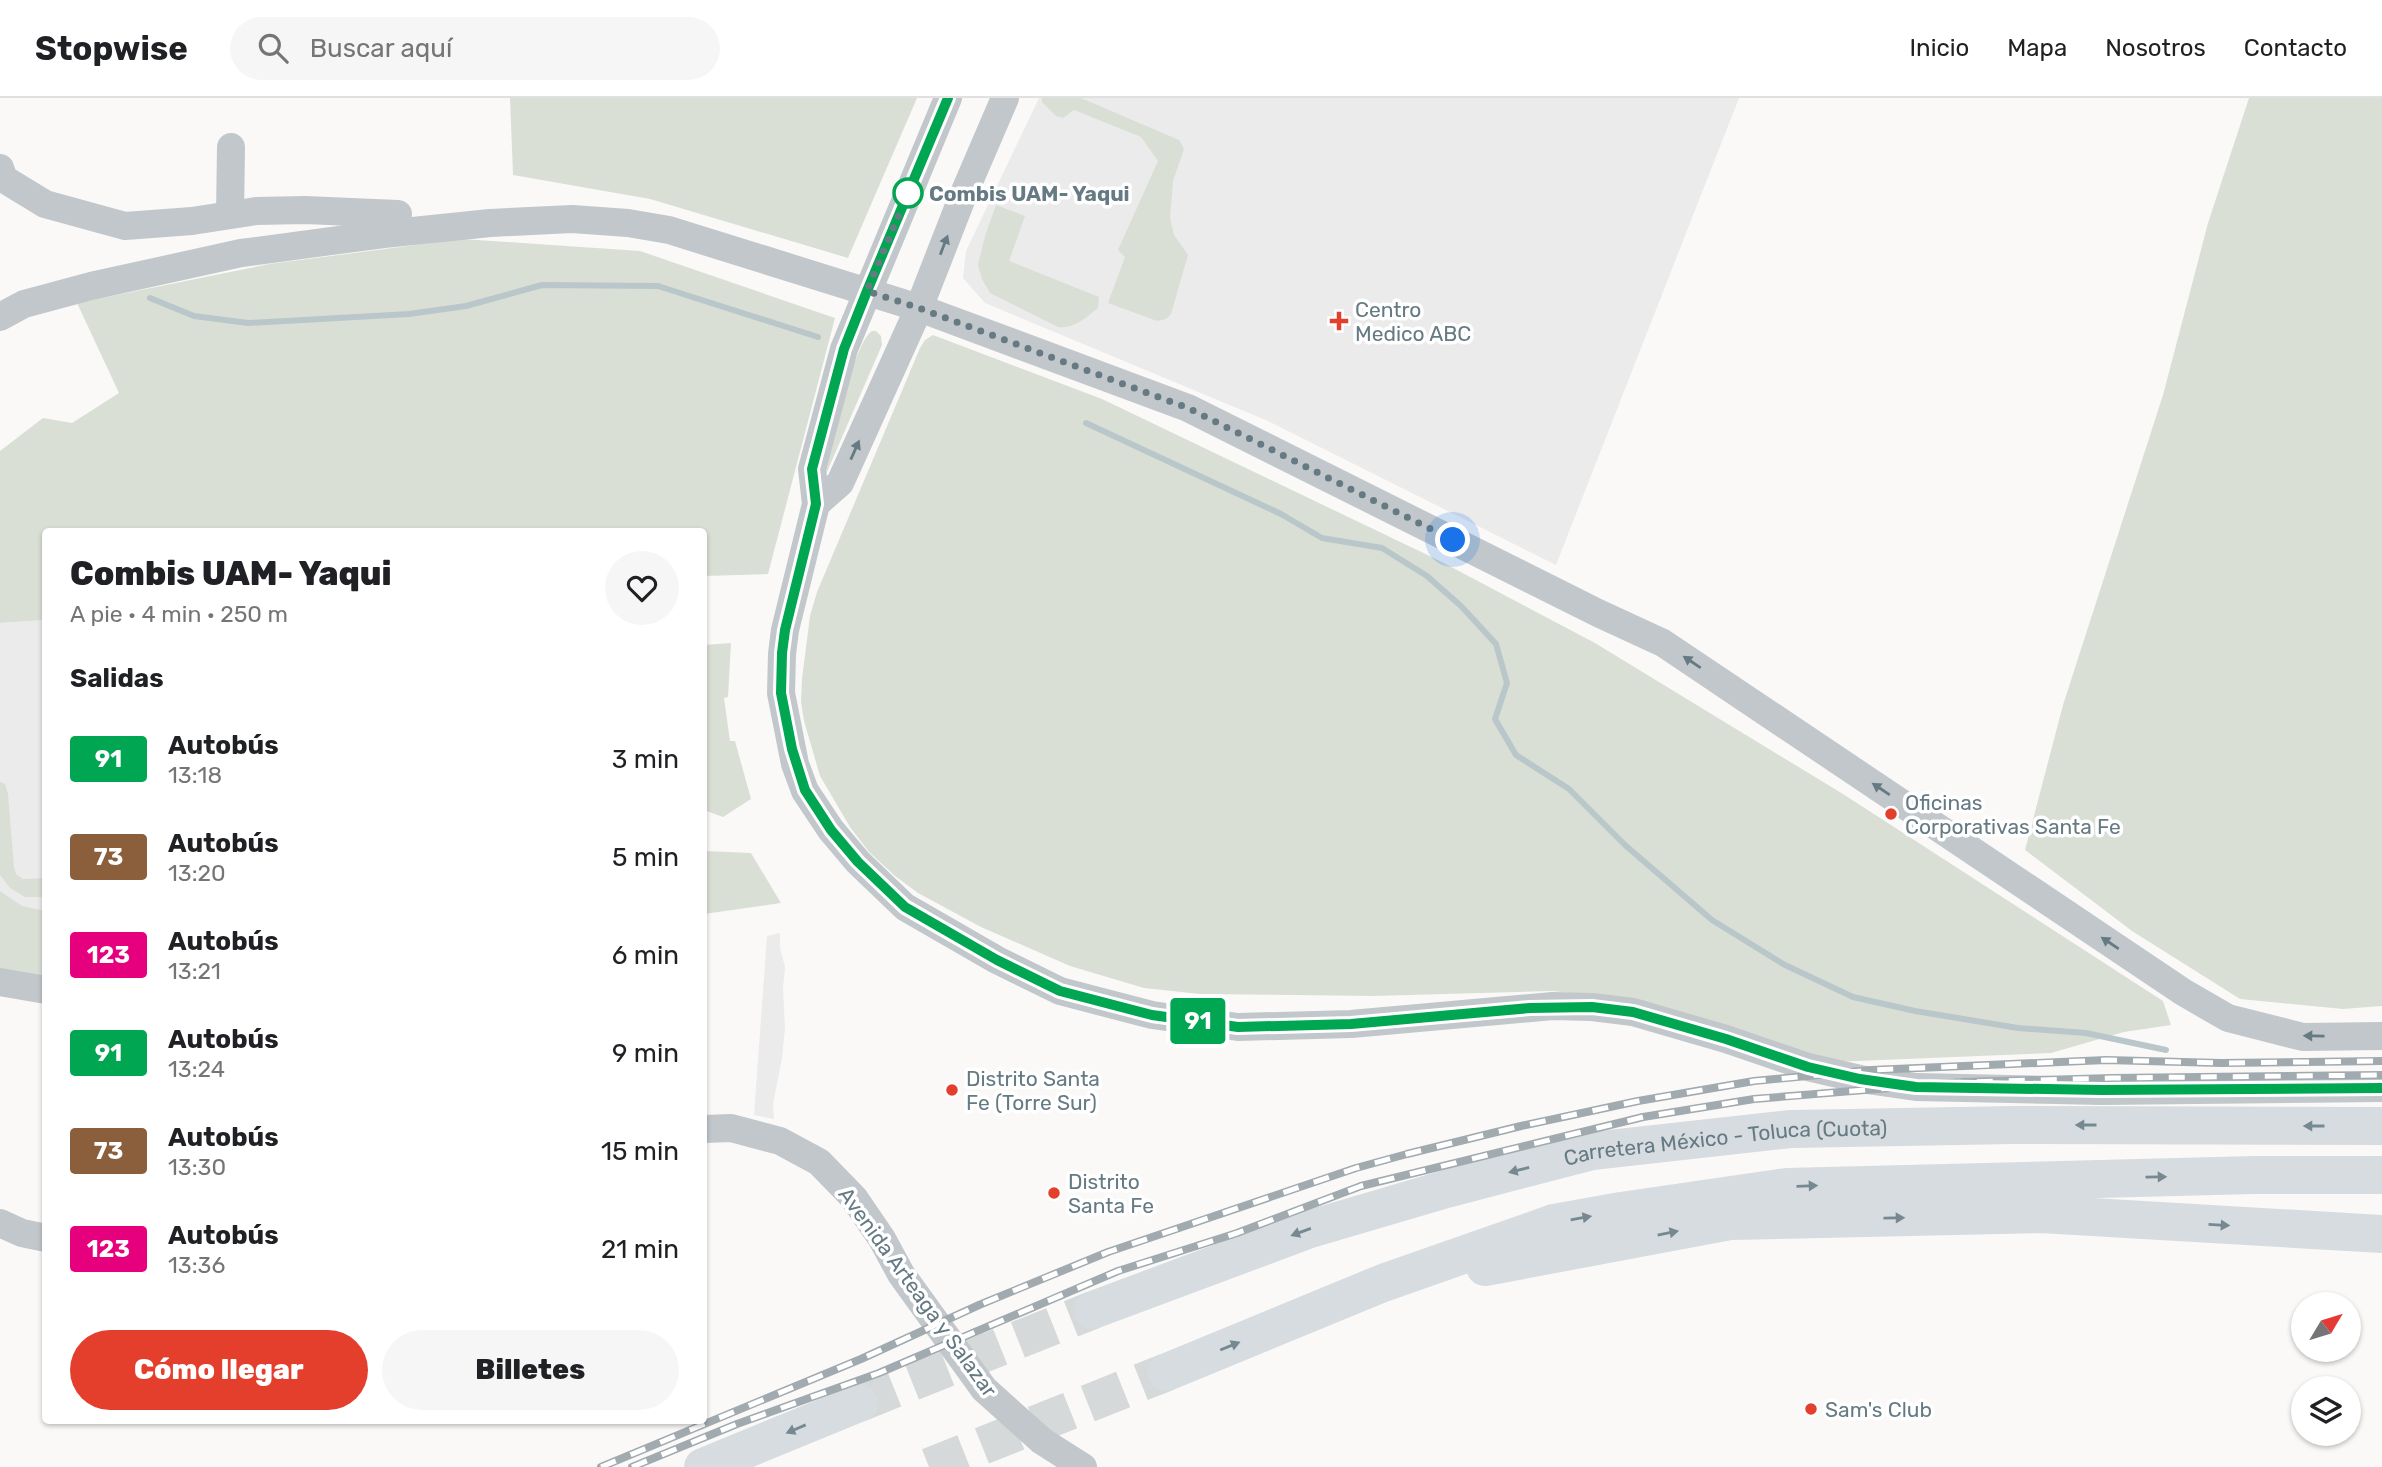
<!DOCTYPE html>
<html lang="es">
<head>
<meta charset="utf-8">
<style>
	:root { --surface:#fff; --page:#f6f6f6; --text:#202124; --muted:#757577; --line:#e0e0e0; --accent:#e43f2d }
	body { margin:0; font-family:Rubik,sans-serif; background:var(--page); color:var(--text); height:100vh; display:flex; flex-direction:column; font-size:26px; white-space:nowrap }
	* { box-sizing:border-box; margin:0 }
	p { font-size:23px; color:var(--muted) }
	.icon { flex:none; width:38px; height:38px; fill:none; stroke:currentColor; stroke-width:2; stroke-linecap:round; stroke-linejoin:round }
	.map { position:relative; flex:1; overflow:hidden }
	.panel { position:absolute; left:42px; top:430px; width:665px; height:896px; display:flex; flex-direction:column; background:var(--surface); border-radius:7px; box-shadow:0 2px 5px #0004 }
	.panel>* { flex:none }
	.badge { padding:0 14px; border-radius:5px; font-size:24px; line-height:46px }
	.needle { width:46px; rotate:52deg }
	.buttons { position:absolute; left:2291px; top:1194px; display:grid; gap:14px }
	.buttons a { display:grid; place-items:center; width:70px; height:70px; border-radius:50%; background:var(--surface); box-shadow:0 2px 5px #0004; font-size:35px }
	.you { position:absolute; width:35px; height:35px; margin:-18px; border:5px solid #fff; border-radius:50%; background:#1a73e8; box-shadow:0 0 0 10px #1a73e833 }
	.map>.badge { position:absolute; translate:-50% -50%; box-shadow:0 0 0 4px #fff }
	h2 { padding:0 28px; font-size:26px; line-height:63px }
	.round { display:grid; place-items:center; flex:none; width:74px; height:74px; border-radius:37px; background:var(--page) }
	.head { display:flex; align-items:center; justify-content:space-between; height:119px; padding:0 28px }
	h1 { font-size:33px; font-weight:800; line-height:52px }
	.primary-button { display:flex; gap:14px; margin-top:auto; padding:14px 28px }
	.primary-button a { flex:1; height:80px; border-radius:42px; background:var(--accent); color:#fff; font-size:28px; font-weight:800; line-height:80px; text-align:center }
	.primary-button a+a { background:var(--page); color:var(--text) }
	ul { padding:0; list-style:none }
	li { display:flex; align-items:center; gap:21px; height:98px; padding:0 28px }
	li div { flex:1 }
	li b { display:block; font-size:26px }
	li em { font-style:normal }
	li .badge { min-width:77px; font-weight:700; text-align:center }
	header { display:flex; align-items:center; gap:42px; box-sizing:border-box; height:98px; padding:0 35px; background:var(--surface); border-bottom:2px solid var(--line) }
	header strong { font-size:33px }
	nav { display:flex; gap:38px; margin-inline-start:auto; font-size:24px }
	.search { width:490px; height:63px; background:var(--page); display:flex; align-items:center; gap:18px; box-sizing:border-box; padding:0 24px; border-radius:38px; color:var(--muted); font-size:26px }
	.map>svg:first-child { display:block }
	.built { fill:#ebebeb }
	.green { fill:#dadfd6 }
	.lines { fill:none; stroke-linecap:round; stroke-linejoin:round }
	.stream { stroke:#b9c7ca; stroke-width:6 }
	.highway-tunnel { stroke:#d5d9da; stroke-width:38; stroke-dasharray:38 19; stroke-linecap:butt }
	.minor { stroke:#c1c7ca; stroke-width:28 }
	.highway { stroke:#d6dcdf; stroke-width:38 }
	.rail-casing { stroke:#a0aaaf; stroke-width:8 }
	.rail { stroke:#fff; stroke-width:5; stroke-dasharray:16; stroke-linecap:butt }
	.oneway { fill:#657a83 }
	.oneway2 { fill:#768991 }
	.line-casing { stroke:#fff; stroke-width:16 }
	.line { stroke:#00a651; stroke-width:10 }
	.walk { stroke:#657a83; stroke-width:7; stroke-dasharray:0 12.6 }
	.stop-dot { fill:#fff; stroke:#00a651; stroke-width:3.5 }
	.poi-dot { fill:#e43f2d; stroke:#fff; stroke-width:2.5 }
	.labels { text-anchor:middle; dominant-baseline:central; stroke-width:7; stroke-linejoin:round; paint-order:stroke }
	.stop-label { font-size:21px; font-weight:bold; fill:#657a83; stroke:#fff; text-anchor:start }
	.poi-label { font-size:21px; fill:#657a83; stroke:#fff; text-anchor:start }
	.street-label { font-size:21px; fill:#657a83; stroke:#fff }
</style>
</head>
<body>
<header>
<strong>Stopwise</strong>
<div class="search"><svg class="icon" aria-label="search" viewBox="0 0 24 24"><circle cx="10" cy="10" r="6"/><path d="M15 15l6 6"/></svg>Buscar aquí</div>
<nav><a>Inicio</a><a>Mapa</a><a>Nosotros</a><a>Contacto</a></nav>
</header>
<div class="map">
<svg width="2382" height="1369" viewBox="0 0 2382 1369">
	<rect width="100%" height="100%" fill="#faf9f7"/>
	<g class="built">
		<path d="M1039,0H1739L1556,467L1268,323L985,205L963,180L966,153Z"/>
		<path d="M45,522V887L0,878V525Z"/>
		<path d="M780,835V850L785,869L783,891L785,931L782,960L773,1006L774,1021L754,1017L767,838Z"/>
	</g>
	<g class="green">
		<path d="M510,0H917L848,160L650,101L513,77Z"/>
		<path d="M1042,0H1081L1179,42L1184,51L1173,83L1170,120L1174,137L1188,157L1171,216L1166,221L1157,223L1108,205L1125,159L1118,152L1158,63L1141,39L1074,12L1063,20L1056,18L1042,4Z"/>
		<path d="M2249,0H2382V908L2343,911L2240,901L2132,833L2025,752L2063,607L2163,297L2208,125Z"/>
		<path d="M996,107L1025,118L1009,163L1099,199L1098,210C1085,220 1075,231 1058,229L990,195L982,181L978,167L985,138Z"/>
		<path d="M462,141L640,153L835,220L768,476L704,478V434H46L45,522L0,525V353L43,320L72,325L119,295L77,205L269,166Z"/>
		<path d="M872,233H876L881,238L882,247L823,383C830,357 853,244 872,233Z"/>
		<path d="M933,237L1102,301L1438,462L1595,545L1843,696L2163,903L2171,927L2124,934L2051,955L1833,964L1590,897L1552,893L1374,898L1200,896L1144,890L1070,868L981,829L918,795L895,778L869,754L850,729L820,678L804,623L801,604L802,581L810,518L817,494L920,250L925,242Z"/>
		<path d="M731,545L728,599L724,600L730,643H735L751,701L723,719L704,712V561H706L704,547Z"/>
		<path d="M0,684L5,686L8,696L14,769L16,776L23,781L44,780L45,799H25L10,790L0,777Z"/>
		<path d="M704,745L706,753L751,755L781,805L704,816Z"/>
		<path d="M0,793L22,808L45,813V887L0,878Z"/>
	</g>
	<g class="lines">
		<g class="stream">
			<path d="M150,200L194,218L248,225L409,216L466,208L542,187L658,188L818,239"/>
			<path d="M1086,325L1281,416L1322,440L1382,450L1427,478L1461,508L1496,546L1507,585L1495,621L1516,657L1569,691L1625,747L1712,822L1785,867L1853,899L1915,913L2018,930L2086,935L2166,952"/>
		</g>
		<g class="highway-tunnel">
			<path d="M859,1305L1093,1212"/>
			<path d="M929,1369L1167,1274"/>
		</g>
		<g class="minor">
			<path d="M948,0L844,251L812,371L816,406L785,532L782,556L781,595L795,666L805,693L831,732L858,764L905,809L997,862L1060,893L1152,917L1238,929L1351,926L1553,908L1592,909L1633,914L1726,941L1808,969L1860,981L1916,989L2102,993L2382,990"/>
			<path d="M0,70L4,81L45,106L125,128L192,123L256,113L305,112L398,116"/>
			<path d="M230,116L231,49"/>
			<path d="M0,219L24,206L91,188L241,155L384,136L490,125L572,121L628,125L669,132L919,210L1188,310L1598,515L1663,545L2183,894L2228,920L2303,939L2382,938"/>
			<path d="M816,406L840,385L919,210L962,100L1005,0"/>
			<path d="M0,884L46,892"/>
			<path d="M704,1031L731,1030L780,1043L819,1064L854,1100L882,1141L901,1176L984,1291L1042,1343L1083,1369"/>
			<path d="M0,1125L22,1135L46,1140"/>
		</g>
		<g class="highway">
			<path d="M1485,1169L1730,1123L2041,1116L2382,1136"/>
			<path id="s1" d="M1093,1212L1310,1131L1446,1091L1592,1053L1791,1031L2013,1027L2382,1028"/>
			<path d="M1167,1274L1383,1185L1554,1125L1621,1113L1787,1089L2254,1077H2382"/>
			<path d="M703,1369L859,1305"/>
		</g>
		<defs>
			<g id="rail">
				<path d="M601,1369L861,1261L979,1207L1108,1154L1356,1070L1407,1056L1521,1028L1638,1003L1754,983L1871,972L2106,962L2221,965L2382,963"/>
				<path d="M632,1369L737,1326L879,1275L1118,1173L1237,1135L1361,1088L1643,1019L1754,1001L1964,984L2112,980L2382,977"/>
			</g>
		</defs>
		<use href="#rail" class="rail-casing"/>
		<use href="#rail" class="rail"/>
	</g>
	<defs><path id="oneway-solid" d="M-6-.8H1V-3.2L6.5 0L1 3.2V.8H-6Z" transform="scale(1.75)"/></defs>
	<g class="oneway">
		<use href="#oneway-solid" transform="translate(944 147) rotate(-69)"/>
		<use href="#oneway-solid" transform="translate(855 352) rotate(-66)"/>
		<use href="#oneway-solid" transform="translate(1692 564) rotate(-146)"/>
		<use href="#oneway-solid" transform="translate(1881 691) rotate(-146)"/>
		<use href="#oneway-solid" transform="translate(2110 845) rotate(-146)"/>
		<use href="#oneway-solid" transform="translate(2314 938) rotate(-179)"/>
	</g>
	<g class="oneway2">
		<use href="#oneway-solid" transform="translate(2086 1027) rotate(-180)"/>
		<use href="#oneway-solid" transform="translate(2314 1028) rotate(-180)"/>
		<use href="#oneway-solid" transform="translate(1519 1072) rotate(166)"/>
		<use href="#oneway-solid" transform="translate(2156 1079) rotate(-1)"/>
		<use href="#oneway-solid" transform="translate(1807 1088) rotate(-2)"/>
		<use href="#oneway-solid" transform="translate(1581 1120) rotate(-10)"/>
		<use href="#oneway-solid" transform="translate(1894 1120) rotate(-1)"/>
		<use href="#oneway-solid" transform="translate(2219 1127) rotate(3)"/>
		<use href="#oneway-solid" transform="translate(1301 1134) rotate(160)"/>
		<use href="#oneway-solid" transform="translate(1668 1135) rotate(-11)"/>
		<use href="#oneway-solid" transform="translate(1230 1248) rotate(-22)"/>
		<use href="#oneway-solid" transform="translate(796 1331) rotate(157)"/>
	</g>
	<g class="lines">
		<defs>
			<path id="line" d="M948,0L867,193L844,251L812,371L816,406L785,532L782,555L781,595L792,651L805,692L831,732L858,764L905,809L997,862L1060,893L1152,917L1238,929L1351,926L1530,910L1592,909L1633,914L1726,941L1808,969L1860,981L1916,989L2102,992L2382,990"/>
		</defs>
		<use href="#line" class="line-casing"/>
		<use href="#line" class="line"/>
		<path class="walk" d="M908,95L867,193L919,210L1188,310L1453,442"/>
	</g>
	<circle class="stop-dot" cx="908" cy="95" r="14"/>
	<g class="poi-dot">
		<path d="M1335.5 212.5h7v7h7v7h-7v7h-7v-7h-7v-7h7z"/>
		<circle cx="1891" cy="716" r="7"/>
		<circle cx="952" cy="992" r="7"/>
		<circle cx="1054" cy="1095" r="7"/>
		<circle cx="1811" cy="1311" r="7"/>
	</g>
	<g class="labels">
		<g class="stop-label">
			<text x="929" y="95">Combis UAM- Yaqui</text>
		</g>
		<g class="poi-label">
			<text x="1355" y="211">Centro<tspan x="1355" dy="24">Medico ABC</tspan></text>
			<text x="1905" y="704">Oficinas<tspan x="1905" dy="24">Corporativas Santa Fe</tspan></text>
			<text x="966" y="980">Distrito Santa<tspan x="966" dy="24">Fe (Torre Sur)</tspan></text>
			<text x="1068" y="1083">Distrito<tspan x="1068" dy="24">Santa Fe</tspan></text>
			<text x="1825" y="1311">Sam's Club</text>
		</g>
		<g class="street-label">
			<text stroke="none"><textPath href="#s1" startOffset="658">Carretera México - Toluca (Cuota)</textPath></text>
			<text transform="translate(918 1194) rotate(54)">Avenida Arteaga y Salazar</text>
		</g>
	</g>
</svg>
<div class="buttons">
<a><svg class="needle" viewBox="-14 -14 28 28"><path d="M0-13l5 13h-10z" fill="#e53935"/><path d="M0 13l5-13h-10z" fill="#757577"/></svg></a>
<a><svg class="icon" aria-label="layers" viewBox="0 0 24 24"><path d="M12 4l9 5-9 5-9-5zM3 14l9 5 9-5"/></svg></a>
</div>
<div class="you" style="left:1453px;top:442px"></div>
<b class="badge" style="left:1198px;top:923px;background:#00a651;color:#fff">91</b>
<section class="panel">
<div class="head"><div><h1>Combis UAM- Yaqui</h1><p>A pie · 4 min · 250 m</p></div><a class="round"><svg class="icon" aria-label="heart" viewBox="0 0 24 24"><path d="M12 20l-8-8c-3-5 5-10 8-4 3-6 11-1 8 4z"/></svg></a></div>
<h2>Salidas</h2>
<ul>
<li><span class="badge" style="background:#00a651;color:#fff">91</span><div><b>Autobús</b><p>13:18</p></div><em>3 min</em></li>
<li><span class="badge" style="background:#8b5e3c;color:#fff">73</span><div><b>Autobús</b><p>13:20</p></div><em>5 min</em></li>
<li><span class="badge" style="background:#e6007e;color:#fff">123</span><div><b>Autobús</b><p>13:21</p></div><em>6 min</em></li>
<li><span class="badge" style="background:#00a651;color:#fff">91</span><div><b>Autobús</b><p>13:24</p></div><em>9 min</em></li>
<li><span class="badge" style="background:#8b5e3c;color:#fff">73</span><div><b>Autobús</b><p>13:30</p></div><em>15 min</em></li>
<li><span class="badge" style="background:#e6007e;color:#fff">123</span><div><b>Autobús</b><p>13:36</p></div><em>21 min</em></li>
</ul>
<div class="primary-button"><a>Cómo llegar</a><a>Billetes</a></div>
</section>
</div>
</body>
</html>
